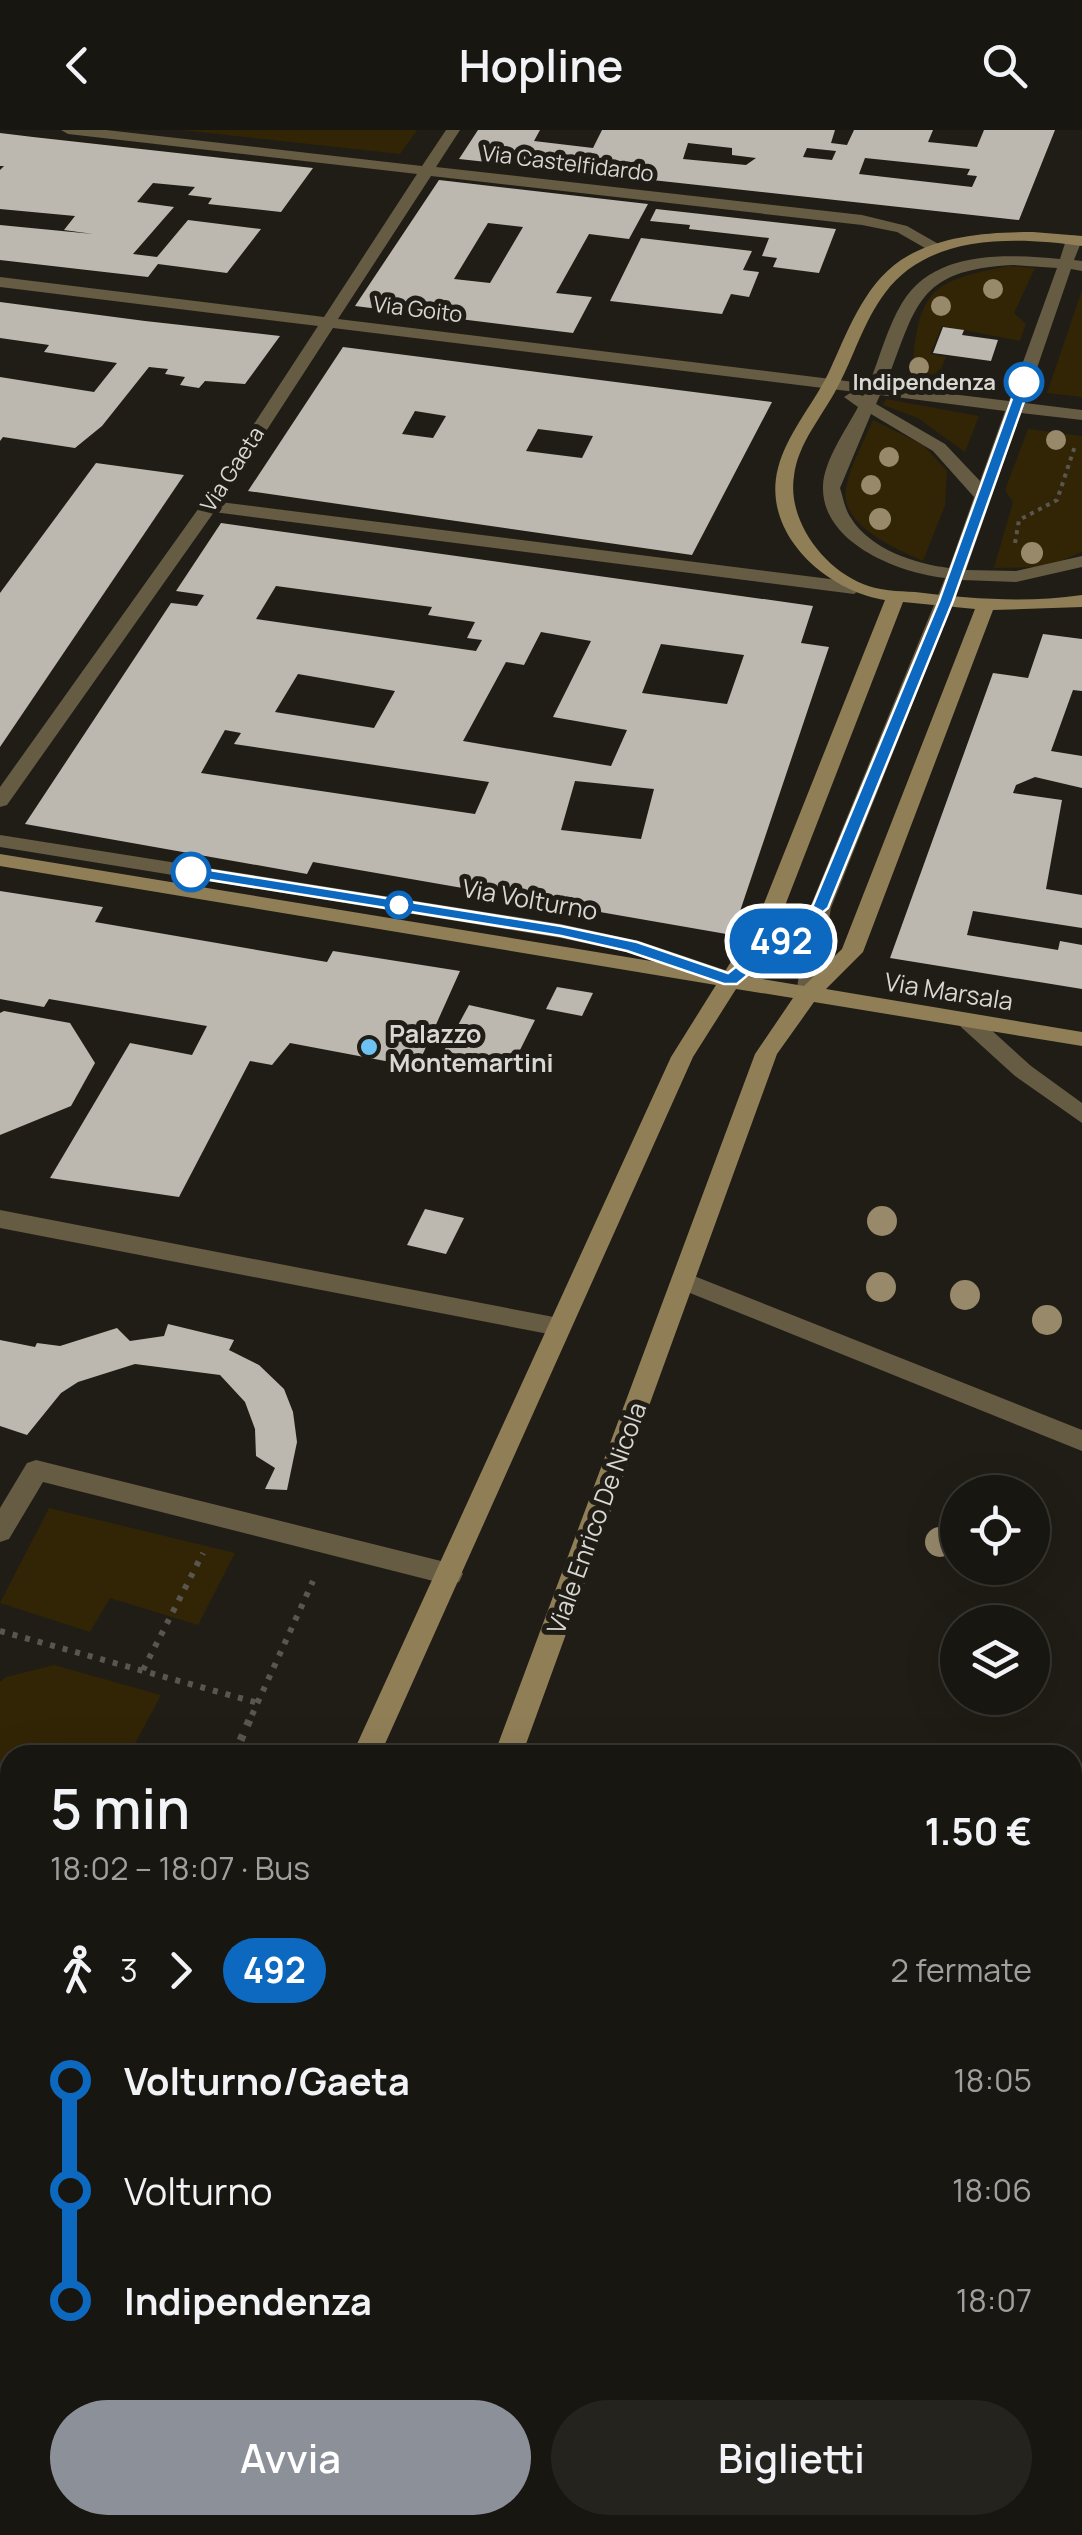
<!DOCTYPE html>
<html lang="it">
<head>
<meta charset="utf-8">
<style>
	:root { --surface:#181610; --page:#25231e; --text:#f1f3f6; --muted:#9f9f9f; --line:#363530; --accent:#8c9099 }
	body { margin:0; font-family:Manrope,sans-serif; background:var(--page); color:var(--text); height:100vh; display:flex; flex-direction:column; font-size:38px; white-space:nowrap }
	* { box-sizing:border-box; margin:0 }
	p { font-size:32px; color:var(--muted) }
	.icon { flex:none; width:55px; height:55px; fill:none; stroke:currentColor; stroke-width:2; stroke-linecap:round; stroke-linejoin:round }
	.map { position:relative; flex:1; overflow:hidden }
	.details { position:absolute; left:0px; top:1615px; width:1082px; height:790px; display:flex; flex-direction:column; background:var(--surface); border-radius:30px 30px 0 0; box-shadow:0 10px 40px #0002,0 0 0 2px var(--line) }
	.details>* { flex:none }
	.badge { padding:0 20px; border-radius:32px; font-size:35px; line-height:65px }
	.tools { position:absolute; left:940px; top:1345px; display:grid; gap:20px }
	.tools a { display:grid; place-items:center; width:110px; height:110px; border-radius:50%; background:var(--surface); box-shadow:0 10px 40px #0002,0 0 0 2px var(--line); font-size:50px }
	.map>.badge { position:absolute; translate:-50% -50%; box-shadow:0 0 0 5px #fff }
	.legs { display:flex; align-items:center; gap:15px; height:110px; padding:0 50px; font-size:32px }
	.legs p { margin-inline-start:auto }
	.summary { display:flex; align-items:center; justify-content:space-between; height:170px; padding:0 50px }
	h1 { font-size:55px; font-weight:600; line-height:75px }
	.cta { display:flex; gap:20px; margin-top:auto; padding:20px 50px }
	.cta a { flex:1; height:115px; border-radius:60px; background:var(--accent); color:#fff; font-size:40px; font-weight:600; line-height:115px; text-align:center }
	.cta a+a { background:var(--page); color:var(--text) }
	ul { padding:0 50px; list-style:none }
	li { display:flex; align-items:center; gap:35px; height:110px; font-size:38px }
	li i { display:grid; place-items:center; width:15px; height:100%; margin:0 12px; background:currentColor }
	li i::after { content:''; width:25px; height:25px; margin:-12px; border:8px solid; border-radius:50%; background:var(--surface) }
	li p { margin-inline-start:auto }
	li:first-child i { background:linear-gradient(#0000 50%,currentColor 0) }
	li:last-child i { background:linear-gradient(currentColor 50%,#0000 0) }
	header { display:flex; justify-content:space-between; align-items:center; height:130px; padding:0 50px; background:var(--surface); font-size:45px; font-weight:600 }
	.map>svg:first-child { display:block }
	.green { fill:#322506 }
	.building { fill:#bcb8b0; fill-rule:evenodd }
	.lines { fill:none; stroke-linecap:round; stroke-linejoin:round }
	.path-far2 { stroke:#595650; stroke-width:4; stroke-dasharray:4 5; stroke-linecap:butt }
	.path-far1 { stroke:#595650; stroke-width:6; stroke-dasharray:5 8; stroke-linecap:butt }
	.path { stroke:#595650; stroke-width:8; stroke-dasharray:6 10; stroke-linecap:butt }
	.lane { fill:#665b43; fill-rule:evenodd }
	.street { fill:#665b43; fill-rule:evenodd }
	.secondary { fill:#907e57; fill-rule:evenodd }
	.tree { fill:#97896a }
	.line-1 { fill:#0c69bf; stroke:#fff; stroke-width:2.5 }
	.stop-1-dot { fill:#fff; stroke:#0c69bf; stroke-width:5 }
	.poi-dot { fill:#6dc2f3; stroke:#201d16; stroke-width:4 }
	.labels { text-anchor:middle; dominant-baseline:central; stroke-width:10; stroke-linejoin:round; paint-order:stroke }
	.far-street-label { font-size:22px; fill:#d9d7d3; stroke:#201d16 }
	.far-stop-label { font-size:22px; font-weight:bold; fill:#d9d7d3; stroke:#201d16; text-anchor:end }
	.street-label { font-size:25px; fill:#d9d7d3; stroke:#201d16 }
	.poi-label { font-size:25px; font-weight:bold; fill:#d9d7d3; stroke:#201d16; text-anchor:start }
</style>
</head>
<body>
<header><svg class="icon" aria-label="back" viewBox="0 0 24 24"><path d="M15 5l-7 7 7 7"/></svg>Hopline<svg class="icon" aria-label="search" viewBox="0 0 24 24"><circle cx="10" cy="10" r="6"/><path d="M15 15l6 6"/></svg></header>
<div class="map">
<svg width="1082" height="2405" viewBox="0 0 1082 2405">
	<rect width="100%" height="100%" fill="#201d16"/>
	<g class="green">
		<path d="M181,0H417L400,24Z"/>
		<path d="M1009,136L1035,138L1014,183L1026,194L1020,211L942,196L930,224L946,227L938,246L912,243C919,162 927,151 1009,136Z"/>
		<path d="M1082,160V267L1047,263Z"/>
		<path d="M886,269L979,286L965,322L918,288L883,275Z"/>
		<path d="M873,290L923,315L947,341L945,375L923,431C896,419 839,395 846,358C850,335 864,312 873,290Z"/>
		<path d="M1028,299L1082,306V422L1045,437L994,438L1013,372L1005,360Z"/>
		<path d="M49,1378L235,1423L198,1495L110,1468L90,1502L0,1473Z"/>
		<path d="M54,1535L161,1565L129,1625H10V1852L0,1871V1552L6,1547Z"/>
	</g>
	<g class="building">
		<path d="M478,0H540L534,11L593,18L602,0H835L831,13L847,15L854,0H933L928,12L977,17L984,0H1055L1019,90L459,29ZM688,13L732,18V25L756,28L746,35L683,29ZM807,18L836,21L832,30L803,27ZM865,28L970,39L967,45L977,46L972,57L859,44Z"/>
		<path d="M0,3L33,7L313,38L281,82L208,74L212,68L188,65L195,57L153,53L137,72L174,77L133,124L157,127L188,90L261,99L227,143L158,134L148,147L0,130V95L93,104L64,100L75,86L0,79V40L4,36H0Z"/>
		<path d="M439,50L648,74L629,109L589,104L556,163L592,167L573,203L355,176ZM488,93L523,97L490,153L454,149Z"/>
		<path d="M656,79L836,99L819,143L773,137L777,128L762,126L769,108L689,99L690,95L650,91Z"/>
		<path d="M641,108L752,121L743,140L759,142L749,167L731,164L722,184L610,171Z"/>
		<path d="M0,172L145,191L280,206L245,254L205,251L199,258L180,255L185,247L165,244L168,239L149,237L102,296L75,318L3,307L0,311V247L94,262L117,233L44,222L49,215L0,208Z"/>
		<path d="M943,197L964,200L962,205L998,210L991,231L933,223Z"/>
		<path d="M343,217L429,228L772,272L692,425L248,361ZM415,281L446,286L433,308L402,304ZM538,299L593,306L582,328L526,321Z"/>
		<path d="M96,333L184,345L0,617V463Z"/>
		<path d="M221,393L813,476L801,513L829,517L732,805L313,732L307,744L25,694L171,473L197,476L204,465L176,461ZM276,456L432,477L428,485L475,492L467,508L482,510L476,521L256,489ZM541,502L591,511L553,587L627,600L611,636L463,611L506,532L524,535ZM661,514L744,525L727,574L642,563ZM298,544L395,561L374,598L275,582ZM225,600L241,603L234,614L489,652L475,684L201,643ZM575,651L654,659L641,709L561,700Z"/>
		<path d="M1043,504L1082,509V561L1073,560L1051,621L1082,626V658L1035,647L1016,655L1013,663L1062,670L1046,759L1082,765V798L973,781L967,805L1058,820L1060,811L1082,815V859L890,828L993,543L1028,548Z"/>
		<path d="M0,761L103,777L95,792L327,832L333,821L460,841L417,937L290,913L272,935L250,931L179,1067L50,1048L130,913L192,925L207,896L49,869L44,877L0,869Z"/>
		<path d="M557,857L593,863L582,886L546,879Z"/>
		<path d="M469,875L535,890L512,936L444,921Z"/>
		<path d="M4,881L70,893L95,933L71,976L0,1005V883Z"/>
		<path d="M425,1079L464,1088L446,1124L407,1115Z"/>
		<path d="M168,1194L234,1210L229,1220L259,1235L284,1259L293,1282L297,1312L287,1360L265,1359L275,1338L256,1326L255,1299L245,1272L220,1245L135,1234L78,1252L61,1263L27,1305L0,1296V1210L35,1217L37,1213L60,1216L117,1198L130,1211L164,1206Z"/>
	</g>
	<g class="lines">
		<path class="path-far2" d="M1015,413L1019,390L1057,370L1075,316"/>
		<g class="path-far1">
			<path d="M0,1501L258,1573"/>
			<path d="M143,1540L203,1423"/>
			<path d="M252,1585L313,1451"/>
		</g>
		<g class="path">
			<path d="M234,1625L253,1582"/>
			<path d="M0,1782L10,1784"/>
			<path d="M1072,1960L1082,1961"/>
			<path d="M0,2118L10,2097"/>
			<path d="M1072,2298L1082,2299"/>
		</g>
		<g class="lane">
			<path d="M1074,105L1082,110L1074,130L1082,131V141L1071,139L1025,273L1082,280V290L1021,283L966,440L1016,441L1082,426V437L1016,452L962,450L831,778L815,869H799L796,864L806,800L739,855L731,857L626,822L561,808L0,717V705L561,794L639,811L728,841L811,775L945,448C899,443 821,413 823,356C824,330 846,300 858,277L844,267L852,262L863,266L865,263L831,259L823,254L831,249L869,254C880,227 887,198 902,173C934,120 1005,124 1060,129L1066,110ZM1013,135L1057,138L1009,271L885,256C917,176 915,140 1013,135ZM880,265L1005,281L980,351L945,314L876,274ZM871,284L933,321L974,367L949,438C915,434 870,419 851,388C845,380 843,367 840,358Z"/>
			<path d="M969,885L977,887L1031,936L1082,973V993L1015,946L961,897L958,892Z"/>
			<path d="M684,1142L1082,1300V1321L675,1157L672,1151Z"/>
			<path d="M36,1330L449,1433L459,1436L463,1444L459,1452L449,1455L43,1352L9,1409L0,1412V1378L27,1333Z"/>
			<path d="M141,2395H178L182,2405H145Z"/>
		</g>
		<g class="street">
			<path d="M61,0H106L422,36L446,0H460L436,37L862,85L907,96L942,116V122H932L897,102L862,95L431,46L338,189L831,249L839,254L831,259L333,198L220,372L854,452L863,458L854,464L214,382L7,675L0,677V657L201,375L318,196L0,157V147L324,187L417,44L68,4Z"/>
			<path d="M0,1080L559,1188L568,1190L571,1197L568,1204L559,1206L0,1098Z"/>
		</g>
		<g class="secondary">
			<path d="M1033,102L1082,106V116C1016,107 929,103 885,163C863,192 854,227 837,258C822,287 798,313 794,346C787,390 823,438 863,454C879,461 898,461 915,462C971,469 1026,473 1082,465V477L993,480L863,822L826,859L1082,902V916L814,872L777,924L522,1625H494L755,924L793,868L736,859L693,927L380,1625H352L671,927L716,855L0,736V724L724,843L759,786L885,470C827,461 761,404 778,338C787,304 812,276 828,244C847,204 862,157 901,130C939,105 989,102 1033,102ZM903,472L975,479L842,819L804,856L744,846L781,786Z"/>
			<path d="M10,2380V2395H35L31,2405H0V2391Z"/>
			<path d="M200,2395H236L232,2405H196Z"/>
		</g>
	</g>
	<g class="tree">
		<circle cx="993" cy="159" r="10"/>
		<circle cx="941" cy="176" r="10"/>
		<circle cx="919" cy="237" r="10"/>
		<circle cx="1056" cy="310" r="10"/>
		<circle cx="889" cy="327" r="10"/>
		<circle cx="871" cy="355" r="10"/>
		<circle cx="880" cy="389" r="11"/>
		<circle cx="1032" cy="423" r="11"/>
		<circle cx="882" cy="1091" r="15"/>
		<circle cx="881" cy="1157" r="15"/>
		<circle cx="965" cy="1165" r="15"/>
		<circle cx="1047" cy="1190" r="15"/>
		<circle cx="940" cy="1412" r="15"/>
	</g>
	<path class="line-1" d="M1024,249L1031,252L953,471L828,778L737,854H724L627,821L561,806L191,747L183,742L191,737L561,796L637,812L728,843L813,775L939,471L1018,252Z"/>
	<g class="stop-1-dot">
		<circle cx="1024" cy="252" r="18"/>
		<circle cx="191" cy="742" r="18"/>
		<circle cx="399" cy="775" r="12"/>
	</g>
	<circle class="poi-dot" cx="369" cy="917" r="10"/>
	<g class="labels">
		<g class="far-street-label">
			<text transform="translate(568 33) rotate(7)">Via Castelfidardo</text>
			<text transform="translate(418 179) rotate(7)">Via Goito</text>
			<text transform="translate(232 339) rotate(-57)">Via Gaeta</text>
		</g>
		<g class="far-stop-label">
			<text x="996" y="252">Indipendenza</text>
		</g>
		<g class="street-label">
			<text transform="translate(530 769) rotate(10)">Via Volturno</text>
			<text transform="translate(949 861) rotate(9)">Via Marsala</text>
			<text transform="translate(596 1388) rotate(-70)">Viale Enrico De Nicola</text>
		</g>
		<g class="poi-label">
			<text x="389" y="903">Palazzo<tspan x="389" dy="29">Montemartini</tspan></text>
		</g>
	</g>
</svg>
<div class="tools">
<a><svg class="icon" aria-label="locate" viewBox="0 0 24 24"><circle cx="12" cy="12" r="6"/><path d="M12 2v4M12 18v4M2 12h4M18 12h4"/></svg></a>
<a><svg class="icon" aria-label="layers" viewBox="0 0 24 24"><path d="M12 4l9 5-9 5-9-5zM3 14l9 5 9-5"/></svg></a>
</div>
<b class="badge" style="left:781px;top:811px;background:#0c69bf;color:#fff">492</b>
<section class="details">
<div class="summary"><div><h1>5 min</h1><p>18:02 – 18:07 · Bus</p></div><b>1.50 €</b></div>
<div class="legs"><svg class="icon" aria-label="walk" viewBox="0 0 24 24"><circle cx="13" cy="4" r="2"/><path d="M13 8l-2 6 4 7M11 14l-3 7M7 12l3-4h3l4 4"/></svg>3<svg class="icon" aria-label="forward" viewBox="0 0 24 24"><path d="M9 5l7 7-7 7"/></svg><b class="badge" style="background:#0c69bf;color:#fff">492</b><p>2 fermate</p></div>
<ul>
<li><i style="color:#0c69bf"></i><b>Volturno/Gaeta</b><p>18:05</p></li>
<li><i style="color:#0c69bf"></i><span>Volturno</span><p>18:06</p></li>
<li><i style="color:#0c69bf"></i><b>Indipendenza</b><p>18:07</p></li>
</ul>
<div class="cta"><a>Avvia</a><a>Biglietti</a></div>
</section>
</div>
</body>
</html>
